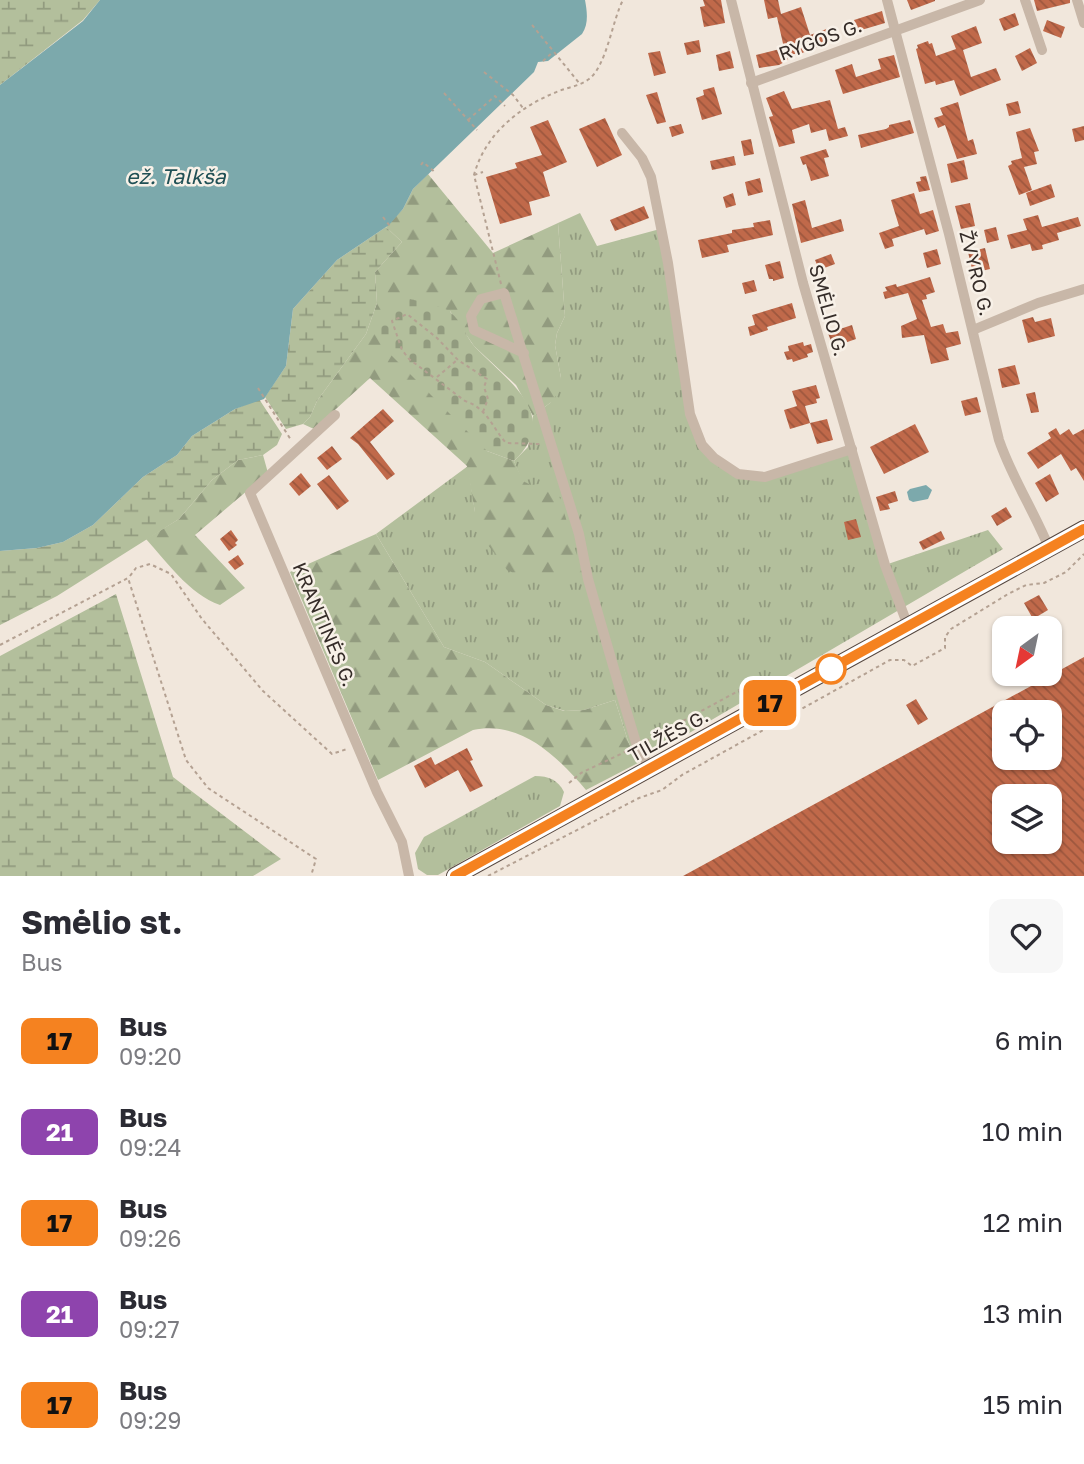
<!DOCTYPE html>
<html lang="en">
<head>
<meta charset="utf-8">
<style>
	:root { --surface:#fff; --page:#f7f7f7; --text:#2b2b33; --muted:#7c7c81 }
	body { margin:0; font-family:"Golos Text",sans-serif; background:var(--page); color:var(--text); height:100vh; display:flex; flex-direction:column; font-size:26px; white-space:nowrap }
	* { box-sizing:border-box; margin:0 }
	p { font-size:23px; color:var(--muted) }
	.icon { flex:none; width:38px; height:38px; fill:none; stroke:currentColor; stroke-width:2; stroke-linecap:round; stroke-linejoin:round }
	.map { position:relative; height:876px; overflow:hidden }
	.sheet { display:flex; flex-direction:column; background:var(--surface); flex:1 }
	.sheet>* { flex:none }
	.badge { padding:0 14px; border-radius:10px; font-size:24px; line-height:46px }
	.needle { width:46px; rotate:213deg }
	.fabs { position:absolute; left:992px; top:616px; display:grid; gap:14px }
	.fabs a { display:grid; place-items:center; width:70px; height:70px; border-radius:14px; background:var(--surface); box-shadow:0 2px 5px #0004; font-size:35px }
	.map>.badge { position:absolute; translate:-50% -50%; box-shadow:0 0 0 4px #fff }
	.round { display:grid; place-items:center; flex:none; width:74px; height:74px; border-radius:14px; background:var(--page) }
	.summary { display:flex; align-items:center; justify-content:space-between; height:119px; padding:0 21px }
	h1 { font-size:33px; font-weight:700; line-height:52px }
	ul { padding:0; list-style:none }
	li { display:flex; align-items:center; gap:21px; height:91px; padding:0 21px }
	li div { flex:1 }
	li b { display:block; font-size:26px }
	li em { font-style:normal }
	li .badge { min-width:77px; font-weight:700; text-align:center }
	.map>svg:first-child { display:block }
	.grass { fill:url(#grass-tufts) }
	.forest { fill:url(#forest-firs) }
	.wetland { fill:url(#wetland-marsh) }
	.cemetery { fill:url(#cemetery-stones) }
	.water { fill:#7ca9ac }
	.building { fill:url(#building-back-hatch); fill-rule:evenodd }
	.lines { fill:none; stroke-linecap:round; stroke-linejoin:round }
	.path { stroke:#b4a192; stroke-width:2; stroke-dasharray:3.5 3.5; stroke-linecap:butt }
	.street { stroke:#c8b7a8; stroke-width:10 }
	.highway { stroke:#56473f; stroke-width:18 }
	.line-casing { stroke:#fff; stroke-width:16 }
	.line { stroke:#f58220; stroke-width:10 }
	.stop-dot { fill:#fff; stroke:#f58220; stroke-width:3.5 }
	.labels { text-anchor:middle; dominant-baseline:central; stroke-width:5; stroke-linejoin:round; paint-order:stroke }
	.street-label { font-size:19px; fill:#352c28; stroke:#f8f1e8 }
	.water-label { font-size:21px; font-style:italic; fill:#205055; stroke:#f8f1e8 }
</style>
</head>
<body>
<div class="map">
<svg width="1084" height="876" viewBox="0 0 1084 876">
	<defs>
		<pattern id="grass-tufts" width="24" height="20" patternUnits="userSpaceOnUse" patternTransform="scale(1.75)"><rect width="24" height="20" fill="#b3bf9c"/><path d="M3 7l-1-3M5 7V3M7 7l1-3M15 17l-1-3M17 17v-4M19 17l1-3" fill="none" stroke="#929b7f"/></pattern>
		<pattern id="forest-firs" width="22" height="20" patternUnits="userSpaceOnUse" patternTransform="scale(1.75)"><rect width="22" height="20" fill="#b3bf9c"/><path d="M5 1l3.5 6h-7zM16 11l3.5 6h-7z" fill="#929b7f"/></pattern>
		<pattern id="wetland-marsh" width="20" height="14" patternUnits="userSpaceOnUse" patternTransform="scale(1.75)"><rect width="20" height="14" fill="#b3bf9c"/><path d="M1 5h8M5 5V1M11 12h8M15 12V8" fill="none" stroke="#929b7f"/></pattern>
		<pattern id="cemetery-stones" width="16" height="16" patternUnits="userSpaceOnUse" patternTransform="scale(1.75)"><rect width="16" height="16" fill="#b3bf9c"/><path d="M2 7V4a2 2 0 0 1 4 0v3zM10 15v-3a2 2 0 0 1 4 0v3z" fill="#929b7f"/></pattern>
		<pattern id="building-back-hatch" width="6" height="6" patternUnits="userSpaceOnUse" patternTransform="scale(1.75)"><rect width="6" height="6" fill="#c0694a"/><path d="M-1 5l2 2M0 0l6 6M5-1l2 2" fill="none" stroke="#9d573e"/></pattern>
	</defs>
	<rect width="100%" height="100%" fill="#f1e7dc"/>
	<g class="grass">
		<path d="M580,213L597,246L660,229L690,414L702,445L738,474L765,477L852,449L885,565L988,530L1003,549L638,763L628,741L615,700L584,710L565,711L546,705L485,662L444,647L376,534L468,466L475,512L530,485L522,481L514,461L528,447L533,416L550,403L561,378L555,345L557,333L565,316L558,223Z"/>
		<path d="M535,776C549,776 558,780 564,792L560,806L438,875H427L418,869L415,853L424,837Z"/>
	</g>
	<g class="forest">
		<path d="M428,174L493,253L558,223L565,316L557,333L555,345L561,378L559,392L550,403L533,416L516,385L474,346L450,311L487,451L514,461L523,481L531,485L555,482L584,579H527L507,570L485,541L475,512L467,466L370,378L314,429L303,424L310,417L317,401L366,334L377,303L375,272L402,242L386,227L403,209L413,189Z"/>
		<path d="M263,455L268,473L195,535L245,588L220,605C189,594 167,562 146,539L179,519L212,480L238,460Z"/>
		<path d="M376,534L444,647L485,662L546,705L564,711L584,710L615,700L628,741L638,763L586,790C557,756 521,720 473,730L378,780L290,572Z"/>
	</g>
	<g class="wetland">
		<path d="M0,0H100L83,20L0,85Z"/>
		<path d="M386,227L402,242L375,272L377,303L366,334L317,401L310,417L303,424L286,429L265,397L286,366L293,309L337,260Z"/>
		<path d="M259,399L282,434L277,445L263,455L238,460L212,480L179,519L57,596L0,625V551L37,548L63,542L93,525L143,477L177,455L192,436L235,409Z"/>
		<path d="M116,594L173,777L281,859L253,876H0V656Z"/>
	</g>
	<path class="cemetery" d="M403,297C414,301 442,305 450,312C461,320 466,337 475,347C506,380 563,415 514,461L487,451L383,347L380,328Z"/>
	<g class="water">
		<path d="M100,0H585C587,11 589,24 582,34L548,61L538,62L534,72L413,189L403,209L389,225L337,260L293,309L286,366L264,399L235,409L192,436L177,455L143,477L93,525L63,542L37,548L0,551V85L83,21Z"/>
		<path d="M926,485L932,490L928,499L913,502L909,500L907,492L910,489Z"/>
	</g>
	<g class="building">
		<path d="M703,0H721L725,23L704,27L700,7L705,6Z"/>
		<path d="M764,0H778L781,14L801,7L810,35L832,27L837,40L802,53L787,55L788,60L779,65L759,68L756,55L784,48L777,17L768,19Z"/>
		<path d="M907,0H935V1L911,10Z"/>
		<path d="M1034,0H1070V3L1037,11Z"/>
		<path d="M882,11L885,23L858,31L854,20Z"/>
		<path d="M1015,13L1019,25L1004,31L999,19Z"/>
		<path d="M1047,20L1065,27L1061,38L1043,31Z"/>
		<path d="M976,26L982,43L963,50L971,77L996,68L1001,80L960,96L954,80L936,85L935,81L925,84L916,49L918,48L917,45L928,41L929,44L932,43L936,56L956,49L951,36Z"/>
		<path d="M699,40L701,52L687,55L684,43Z"/>
		<path d="M1030,48L1037,63L1022,71L1015,56Z"/>
		<path d="M660,51L666,73L654,76L648,53Z"/>
		<path d="M730,51L734,68L719,71L716,55Z"/>
		<path d="M894,55L900,77L843,94L835,70L852,64L856,77L881,69L878,59Z"/>
		<path d="M714,87L722,114L702,120L696,98L704,95L703,90Z"/>
		<path d="M784,91L792,109L830,100L838,129L845,127L848,136L829,141L826,129L811,133L809,124L792,130L795,143L779,147L769,117L773,116L766,98Z"/>
		<path d="M657,92L666,122L657,124L646,95Z"/>
		<path d="M1018,101L1021,113L1009,116L1006,104Z"/>
		<path d="M958,102L968,141L973,139L977,154L957,159L945,125L938,128L934,118L943,115L940,108Z"/>
		<path d="M605,118L622,155L597,167L579,129Z"/>
		<path d="M548,120L567,162L543,172L550,196L529,202L532,215L500,224L486,177L517,168L515,163L542,155L530,127Z"/>
		<path d="M910,120L914,133L861,148L858,135L886,129L889,127V125Z"/>
		<path d="M681,124L684,133L672,137L669,127Z"/>
		<path d="M1084,126V140L1075,142L1072,129Z"/>
		<path d="M1030,128L1039,151L1034,152L1037,164L1024,167L1032,190L1019,195L1008,166L1012,164L1011,161L1022,158L1016,132Z"/>
		<path d="M751,139L754,154L744,156L741,141Z"/>
		<path d="M826,149L829,157L824,158L829,176L811,181L806,164L803,165L800,157Z"/>
		<path d="M734,156L736,165L712,170L710,161Z"/>
		<path d="M964,160L968,179L951,183L947,164Z"/>
		<path d="M926,176L930,190L919,192L916,182L921,181L920,177Z"/>
		<path d="M760,178L763,192L748,196L745,182Z"/>
		<path d="M1051,184L1055,197L1030,206L1026,193Z"/>
		<path d="M733,193L736,205L726,208L723,197Z"/>
		<path d="M914,193L920,214L933,210L939,231L926,235L924,229L892,239L894,246L885,249L879,233L899,226L891,200Z"/>
		<path d="M805,200L812,228L841,219L844,231L801,243L792,204Z"/>
		<path d="M970,203L975,226L961,229L955,206Z"/>
		<path d="M644,206L649,218L615,231L610,220Z"/>
		<path d="M1038,215L1042,227L1078,217L1081,226L1057,233L1059,240L1042,245L1043,249L1032,251L1030,244L1011,249L1007,235L1027,230L1023,219Z"/>
		<path d="M770,220L773,235L727,245L729,252L702,258L698,240L732,233V230L754,227L753,223Z"/>
		<path d="M996,227L999,240L987,243L984,230Z"/>
		<path d="M985,248L990,269L973,273L968,252Z"/>
		<path d="M937,249L941,264L927,268L923,253Z"/>
		<path d="M831,254L835,264L819,270L815,260Z"/>
		<path d="M780,261L784,278L773,281V279H769L765,265Z"/>
		<path d="M930,277L935,292L926,295L927,299L922,300L931,327L943,324L946,333L958,331L961,344L946,348L949,360L931,364L924,335L902,338L901,326L917,319L908,293L885,299L883,292L887,291L885,287L896,284L897,287Z"/>
		<path d="M754,280L757,291L745,294L742,283Z"/>
		<path d="M792,303L796,318L767,327L768,330L750,336L748,327L755,325L752,315Z"/>
		<path d="M1033,317L1035,322L1051,318L1055,336L1028,343L1022,320Z"/>
		<path d="M852,325L856,339L833,347L828,333Z"/>
		<path d="M803,342L804,346L811,344L813,352L807,354L808,357L793,362L792,359L787,360L784,352L789,351L788,346Z"/>
		<path d="M1015,365L1020,384L1002,388L998,369Z"/>
		<path d="M816,385L820,398L816,399L817,403L805,406L810,423L790,429L784,410L797,406L792,391Z"/>
		<path d="M1035,392L1039,412L1031,413L1026,394Z"/>
		<path d="M977,397L981,412L965,416L961,401Z"/>
		<path d="M383,409L394,421L370,442L395,474L387,480L358,444L350,438Z"/>
		<path d="M827,419L833,440L817,444L810,423Z"/>
		<path d="M915,424L929,452L884,474L870,447Z"/>
		<path d="M1056,428L1060,435L1069,429L1073,435L1084,429V481L1076,468L1071,471L1061,454L1038,469L1027,453L1051,438L1048,433Z"/>
		<path d="M332,446L342,459L327,470L317,458Z"/>
		<path d="M301,473L311,486L299,496L289,484Z"/>
		<path d="M1050,474L1059,494L1046,502L1035,483Z"/>
		<path d="M329,475L349,501L337,510L317,484Z"/>
		<path d="M895,491L898,501L888,504L890,509L880,511L876,497Z"/>
		<path d="M1006,507L1012,517L997,526L991,516Z"/>
		<path d="M856,519L861,537L848,540L844,522Z"/>
		<path d="M231,530L238,540L235,543L237,545L229,551L220,539Z"/>
		<path d="M941,531L945,539L923,550L919,542Z"/>
		<path d="M238,555L244,564L235,570L228,562Z"/>
		<path d="M1039,595L1048,610L1033,619L1024,603Z"/>
		<path d="M1084,657V876H683ZM1004,712H1050V758H1004ZM1004,796H1050V842H1004Z"/>
		<path d="M916,699L928,719L918,725L906,705Z"/>
		<path d="M467,748L473,760L470,761L483,786L470,792L458,770L425,788L414,766L431,757L435,765Z"/>
	</g>
	<g class="lines">
		<g class="path">
			<path d="M532,25L580,84"/>
			<path d="M543,61L553,52"/>
			<path d="M484,72L513,95L523,108"/>
			<path d="M444,93L477,130"/>
			<path d="M468,120L495,96L505,106"/>
			<path d="M421,165L423,162L436,173"/>
			<path d="M474,175L483,172"/>
			<path d="M383,217L390,226"/>
			<path d="M501,284L474,175C485,134 520,106 559,91C569,87 580,86 589,79C607,65 612,21 623,0"/>
			<path d="M437,377L457,360"/>
			<path d="M258,388L291,440"/>
			<path d="M483,412L488,399L484,387L487,379L458,360L437,338L407,314L392,321L402,350L409,359L465,401C487,408 492,427 506,443L540,444"/>
			<path d="M130,576L136,568L150,564L171,574L202,619L263,691L332,754L347,749"/>
			<path d="M0,645L128,578L186,760L208,788L316,859L311,876"/>
			<path d="M646,741L764,677"/>
			<path d="M569,783L581,773L629,750"/>
			<path d="M488,876L639,798L662,790L682,775L890,660H904L912,666L945,648V637L951,629L1008,594L1026,585L1044,583L1066,572L1084,554"/>
		</g>
		<g class="street">
			<path d="M731,0L803,283L885,565L908,626"/>
			<path d="M887,0L949,234L999,440C1012,478 1034,511 1049,548"/>
			<path d="M1025,0L1042,50"/>
			<path d="M1077,0L1084,23"/>
			<path d="M751,83L980,0"/>
			<path d="M622,133L642,158L651,177L668,263L690,414L702,445L714,458L738,474L765,477L852,449"/>
			<path d="M973,330L1038,303L1084,289"/>
			<path d="M524,353L474,330L471,316L481,299L504,293L579,534L588,579L621,693L637,746L650,768"/>
			<path d="M335,415L250,493L377,792L402,842L409,876"/>
		</g>
		<path class="highway" d="M455,876L1084,529"/>
	</g>
	<g class="lines">
		<defs>
			<path id="line" d="M455,876L1084,529"/>
		</defs>
		<use href="#line" class="line-casing"/>
		<use href="#line" class="line"/>
	</g>
	<circle class="stop-dot" cx="831" cy="669" r="14"/>
	<g class="labels">
		<g class="street-label">
			<text transform="translate(820 39) rotate(-20)">RYGOS G.</text>
			<text transform="translate(977 273) rotate(76)">ŽVYRO G.</text>
			<text transform="translate(829 310) rotate(74)">SMĖLIO G.</text>
			<text transform="translate(325 624) rotate(67)">KRANTINĖS G.</text>
			<text transform="translate(668 735) rotate(-29)">TILŽĖS G.</text>
		</g>
		<g class="water-label">
			<text x="176" y="176">ež. Talkša</text>
		</g>
	</g>
</svg>
<div class="fabs">
<a><svg class="needle" viewBox="-14 -14 28 28"><path d="M0-13l5 13h-10z" fill="#e53935"/><path d="M0 13l5-13h-10z" fill="#7c7c81"/></svg></a>
<a><svg class="icon" aria-label="locate" viewBox="0 0 24 24"><circle cx="12" cy="12" r="6"/><path d="M12 2v4M12 18v4M2 12h4M18 12h4"/></svg></a>
<a><svg class="icon" aria-label="layers" viewBox="0 0 24 24"><path d="M12 4l9 5-9 5-9-5zM3 14l9 5 9-5"/></svg></a>
</div>
<b class="badge" style="left:770px;top:703px;background:#f58220;color:#111">17</b>
</div>
<section class="sheet">
<div class="summary"><div><h1>Smėlio st.</h1><p>Bus</p></div><a class="round"><svg class="icon" aria-label="heart" viewBox="0 0 24 24"><path d="M12 20l-8-8c-3-5 5-10 8-4 3-6 11-1 8 4z"/></svg></a></div>
<ul>
<li><span class="badge" style="background:#f58220;color:#111">17</span><div><b>Bus</b><p>09:20</p></div><em>6 min</em></li>
<li><span class="badge" style="background:#8e44ad;color:#fff">21</span><div><b>Bus</b><p>09:24</p></div><em>10 min</em></li>
<li><span class="badge" style="background:#f58220;color:#111">17</span><div><b>Bus</b><p>09:26</p></div><em>12 min</em></li>
<li><span class="badge" style="background:#8e44ad;color:#fff">21</span><div><b>Bus</b><p>09:27</p></div><em>13 min</em></li>
<li><span class="badge" style="background:#f58220;color:#111">17</span><div><b>Bus</b><p>09:29</p></div><em>15 min</em></li>
</ul>
</section>
</body>
</html>
